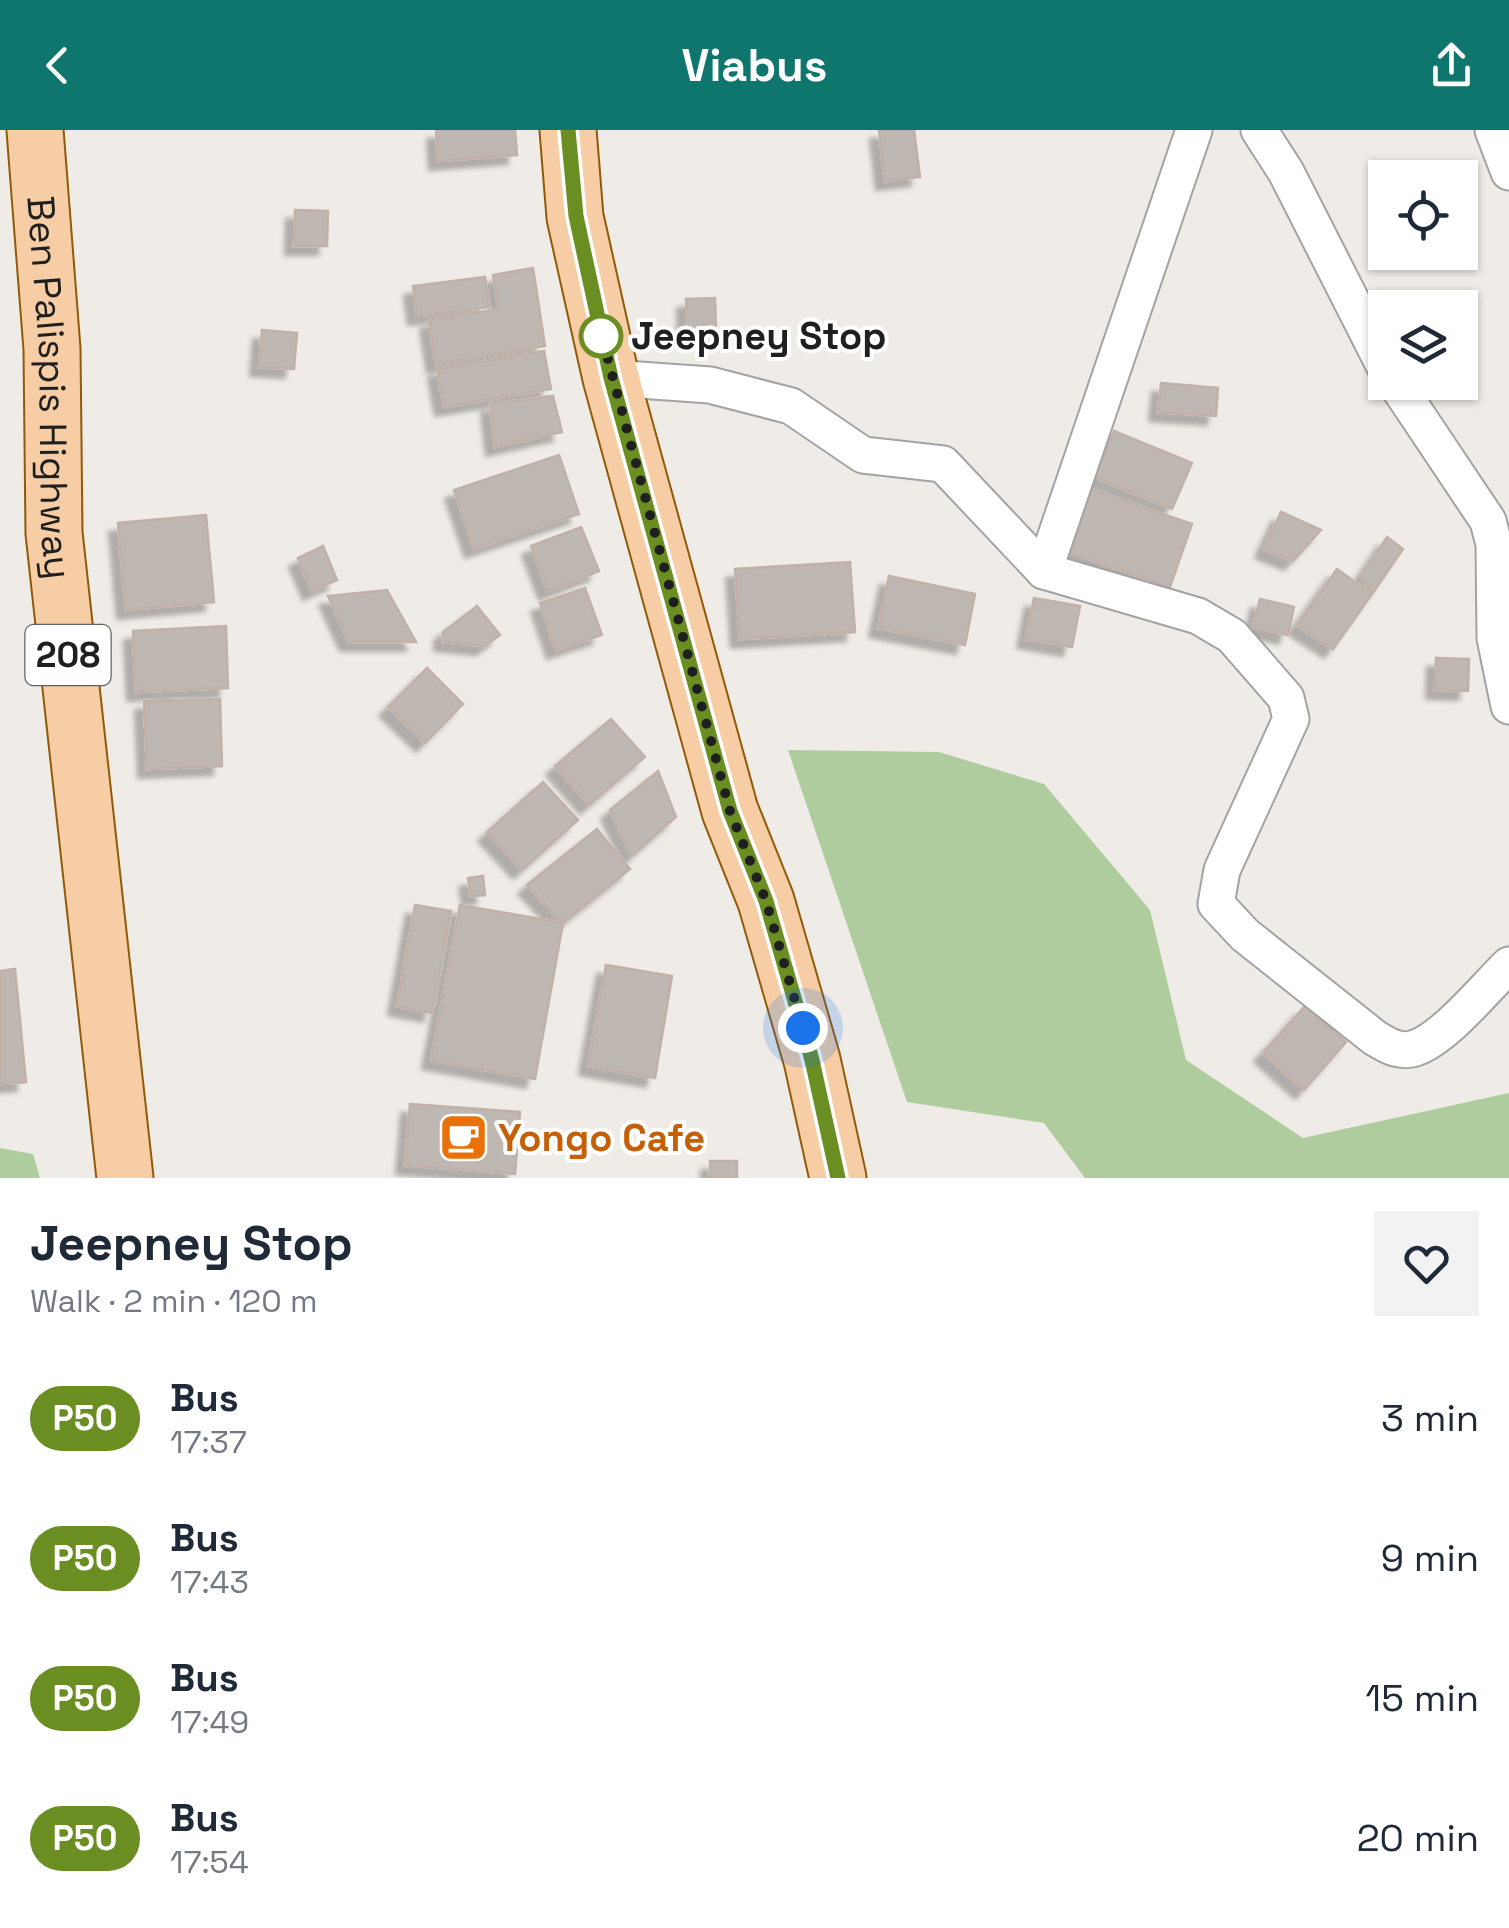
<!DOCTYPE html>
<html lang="en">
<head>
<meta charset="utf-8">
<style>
	:root { --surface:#fff; --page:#f2f2f3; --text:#1f2937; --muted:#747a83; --accent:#0f766e }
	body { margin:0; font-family:"Space Grotesk",sans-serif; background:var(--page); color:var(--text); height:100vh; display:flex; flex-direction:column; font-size:38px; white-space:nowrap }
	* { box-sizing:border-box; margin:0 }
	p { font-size:32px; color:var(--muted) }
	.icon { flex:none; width:55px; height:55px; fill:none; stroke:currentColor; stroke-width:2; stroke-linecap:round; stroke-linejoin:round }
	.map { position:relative; height:1048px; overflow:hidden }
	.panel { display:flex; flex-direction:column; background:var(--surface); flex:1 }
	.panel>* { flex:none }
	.badge { padding:0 20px; border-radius:32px; font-size:35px; line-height:65px }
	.buttons { position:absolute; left:1368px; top:30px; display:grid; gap:20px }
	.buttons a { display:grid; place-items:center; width:110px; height:110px; border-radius:0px; background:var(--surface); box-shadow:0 2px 8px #0004; font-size:50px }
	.you { position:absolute; width:50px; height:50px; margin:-25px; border:8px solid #fff; border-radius:50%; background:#1a73e8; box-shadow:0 0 0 15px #1a73e833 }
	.map>.badge { position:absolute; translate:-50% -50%; box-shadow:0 0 0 5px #fff }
	.round { display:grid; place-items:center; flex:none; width:105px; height:105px; border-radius:0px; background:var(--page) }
	.headline { display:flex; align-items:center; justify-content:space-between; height:170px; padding:0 30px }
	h1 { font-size:48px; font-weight:600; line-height:75px }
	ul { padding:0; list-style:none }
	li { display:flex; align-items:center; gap:30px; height:140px; padding:0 30px }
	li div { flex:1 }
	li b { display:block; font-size:38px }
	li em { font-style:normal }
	li .badge { min-width:110px; font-weight:700; text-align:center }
	header { display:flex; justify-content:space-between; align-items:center; height:130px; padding:0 30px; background:var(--accent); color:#fff; font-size:45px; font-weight:600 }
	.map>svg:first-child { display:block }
	.forest { fill:#aecc9d }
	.building { fill:#bfb7b2; stroke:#c0b1a9; stroke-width:2.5; filter:url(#shadow) }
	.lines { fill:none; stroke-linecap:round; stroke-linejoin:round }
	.minor-casing { stroke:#a3a3a3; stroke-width:39 }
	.primary-casing { stroke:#905a09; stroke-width:59 }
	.minor { stroke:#fff; stroke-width:35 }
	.primary { stroke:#f6cda4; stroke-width:55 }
	.line-casing { stroke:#fff; stroke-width:22 }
	.line { stroke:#6b8e23; stroke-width:15 }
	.walk { stroke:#1f1f1f; stroke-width:10; stroke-dasharray:0 18 }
	.stop-dot { fill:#fff; stroke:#6b8e23; stroke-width:5 }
	.labels { text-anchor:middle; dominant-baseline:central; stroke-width:8; stroke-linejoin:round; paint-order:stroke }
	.shield { fill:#fff; stroke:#626262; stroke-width:2.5 }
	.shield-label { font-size:35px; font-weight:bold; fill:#1f1f1f }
	.stop-label { font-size:38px; font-weight:bold; fill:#1f1f1f; stroke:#fff; text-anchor:start }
	.street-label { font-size:38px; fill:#1f1f1f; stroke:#fff }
	.food-label { font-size:38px; font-weight:bold; fill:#c56008; stroke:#fff; text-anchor:start }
</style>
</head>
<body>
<header><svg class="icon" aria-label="back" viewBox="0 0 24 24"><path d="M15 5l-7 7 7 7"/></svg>Viabus<svg class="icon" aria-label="share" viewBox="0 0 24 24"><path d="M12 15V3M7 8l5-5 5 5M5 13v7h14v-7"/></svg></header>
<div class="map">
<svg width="1509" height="1048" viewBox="0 0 1509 1048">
	<defs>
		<filter id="shadow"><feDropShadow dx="-9" dy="9" stdDeviation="2.5" flood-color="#0004"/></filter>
	</defs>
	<rect width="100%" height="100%" fill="#efebe6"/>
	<g class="forest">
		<path d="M788,620L939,622L1044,654L1150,780L1186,930L1303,1008L1509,963V1048H1085L1044,993L907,972Z"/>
		<path d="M0,1018L33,1024L40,1048H0Z"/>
	</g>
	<g class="building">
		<path d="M436,0H515L517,25L438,31Z"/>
		<path d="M879,0H914L920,47L885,51Z"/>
		<path d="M295,80L328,81L327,116H294Z"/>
		<path d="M533,138L545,216L436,234L429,190L499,179L493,145Z"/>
		<path d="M485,147L489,177L417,186L413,156Z"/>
		<path d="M715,168L716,199L687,200L686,169Z"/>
		<path d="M262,200L297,203L294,239L259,237Z"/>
		<path d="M544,221L551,259L444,277L437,239Z"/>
		<path d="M1161,253L1218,258L1216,286L1158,282Z"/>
		<path d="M553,266L562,302L495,317L490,274Z"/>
		<path d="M1114,301L1192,333L1172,379L1094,347Z"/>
		<path d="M559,325L579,384L474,419L454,360Z"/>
		<path d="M1088,358L1192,394L1170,457L1066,421Z"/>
		<path d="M1281,382L1321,400L1293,431L1264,419Z"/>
		<path d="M206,385L214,472L126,480L118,393Z"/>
		<path d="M581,397L599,441L548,461L531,416Z"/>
		<path d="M1387,407L1403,419L1372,464L1361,446Z"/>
		<path d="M323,416L337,450L312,461L298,428Z"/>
		<path d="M850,432L855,502L740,509L735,439Z"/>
		<path d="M1337,439L1372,464L1333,519L1297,495Z"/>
		<path d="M889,446L975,464L965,515L878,498Z"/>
		<path d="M585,458L602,505L556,520L540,473Z"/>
		<path d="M387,460L416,512H349L328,466Z"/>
		<path d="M1034,468L1080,476L1072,517L1026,509Z"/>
		<path d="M1260,469L1294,477L1288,505L1253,497Z"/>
		<path d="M477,476L500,505L485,516L443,512V502Z"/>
		<path d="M226,496L228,558L136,562L133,501Z"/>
		<path d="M1436,528L1469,529L1468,561L1435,560Z"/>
		<path d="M427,538L463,574L425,613L388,577Z"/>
		<path d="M220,569L222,636L147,639L144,571Z"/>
		<path d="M611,589L645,627L589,675L555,636Z"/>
		<path d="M658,641L676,687L632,726L610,680Z"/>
		<path d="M543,652L578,690L522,740L487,702Z"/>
		<path d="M597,699L630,739L563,793L527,755Z"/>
		<path d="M483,746L485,765L471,766L468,748Z"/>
		<path d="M415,775L451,781L432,883L397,876Z"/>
		<path d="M460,775L563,793L535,949L431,930Z"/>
		<path d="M606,835L672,846L655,948L588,936Z"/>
		<path d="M15,839L26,952L0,954V841Z"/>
		<path d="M1305,876L1346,912L1304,960L1263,923Z"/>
		<path d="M410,974L520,982L515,1044L405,1035Z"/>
		<rect x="710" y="1031" width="27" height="17"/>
	</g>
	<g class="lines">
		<defs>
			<g id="minor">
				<path d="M1259,0L1286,42L1385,237"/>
				<path d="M1493,0L1509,42"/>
				<path d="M611,248L710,255L791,276L863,325L943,334L1044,441L1198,486L1232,506L1286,568L1291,589L1222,740L1216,774L1245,805L1375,908C1387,915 1397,922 1412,919C1442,912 1486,857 1509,835"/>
				<path d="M1395,252L1488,391L1494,414L1495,508L1509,576"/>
				<path d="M1044,441L1194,0"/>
			</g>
			<g id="primary">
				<path id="s1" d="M35,0L52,219L54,403L125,1048"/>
				<path d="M568,0L575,87L611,248L730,681L766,771L812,930L838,1048"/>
			</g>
		</defs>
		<use href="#minor" class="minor-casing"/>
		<use href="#primary" class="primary-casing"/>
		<use href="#minor" class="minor"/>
		<use href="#primary" class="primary"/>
	</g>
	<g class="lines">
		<defs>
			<path id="line" d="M568,0L576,86L611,248L730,681L766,771L812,930L838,1048"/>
		</defs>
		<use href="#line" class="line-casing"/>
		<use href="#line" class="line"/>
		<path class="walk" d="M601,206L600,200L730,681L766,771L803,898"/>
	</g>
	<defs>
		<symbol id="cafe-square" viewBox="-11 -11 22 22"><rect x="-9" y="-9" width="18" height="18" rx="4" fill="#e8710a" stroke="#fff"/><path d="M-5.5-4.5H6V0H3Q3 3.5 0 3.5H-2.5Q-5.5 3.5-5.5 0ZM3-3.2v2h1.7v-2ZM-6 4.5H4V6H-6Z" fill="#fff"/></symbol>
	</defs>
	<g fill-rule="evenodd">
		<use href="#cafe-square" x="436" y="980" width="55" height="55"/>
	</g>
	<circle class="stop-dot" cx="601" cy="206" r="20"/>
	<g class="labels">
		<rect class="shield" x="25.5" y="495" width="85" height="60" rx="8"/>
		<g class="shield-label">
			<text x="68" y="525">208</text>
		</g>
		<g class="stop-label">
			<text x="631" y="206">Jeepney Stop</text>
		</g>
		<g class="street-label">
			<text stroke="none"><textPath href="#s1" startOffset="258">Ben Palispis Highway</textPath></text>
		</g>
		<g class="food-label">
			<text x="498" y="1008">Yongo Cafe</text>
		</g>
	</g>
</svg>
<div class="buttons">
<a><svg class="icon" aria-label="locate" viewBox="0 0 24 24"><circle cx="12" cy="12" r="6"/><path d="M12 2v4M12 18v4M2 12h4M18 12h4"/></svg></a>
<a><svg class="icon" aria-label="layers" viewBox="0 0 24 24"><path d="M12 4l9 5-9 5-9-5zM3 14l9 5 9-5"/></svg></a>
</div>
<div class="you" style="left:803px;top:898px"></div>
</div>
<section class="panel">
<div class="headline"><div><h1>Jeepney Stop</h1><p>Walk · 2 min · 120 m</p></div><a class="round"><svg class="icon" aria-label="heart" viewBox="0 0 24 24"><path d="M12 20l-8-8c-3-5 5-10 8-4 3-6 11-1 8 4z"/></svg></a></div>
<ul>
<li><span class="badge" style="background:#6b8e23;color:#fff">P50</span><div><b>Bus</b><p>17:37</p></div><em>3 min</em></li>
<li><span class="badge" style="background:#6b8e23;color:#fff">P50</span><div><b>Bus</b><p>17:43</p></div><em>9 min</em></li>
<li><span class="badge" style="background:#6b8e23;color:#fff">P50</span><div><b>Bus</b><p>17:49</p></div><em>15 min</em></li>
<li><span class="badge" style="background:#6b8e23;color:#fff">P50</span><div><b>Bus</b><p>17:54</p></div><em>20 min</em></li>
</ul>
</section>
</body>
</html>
